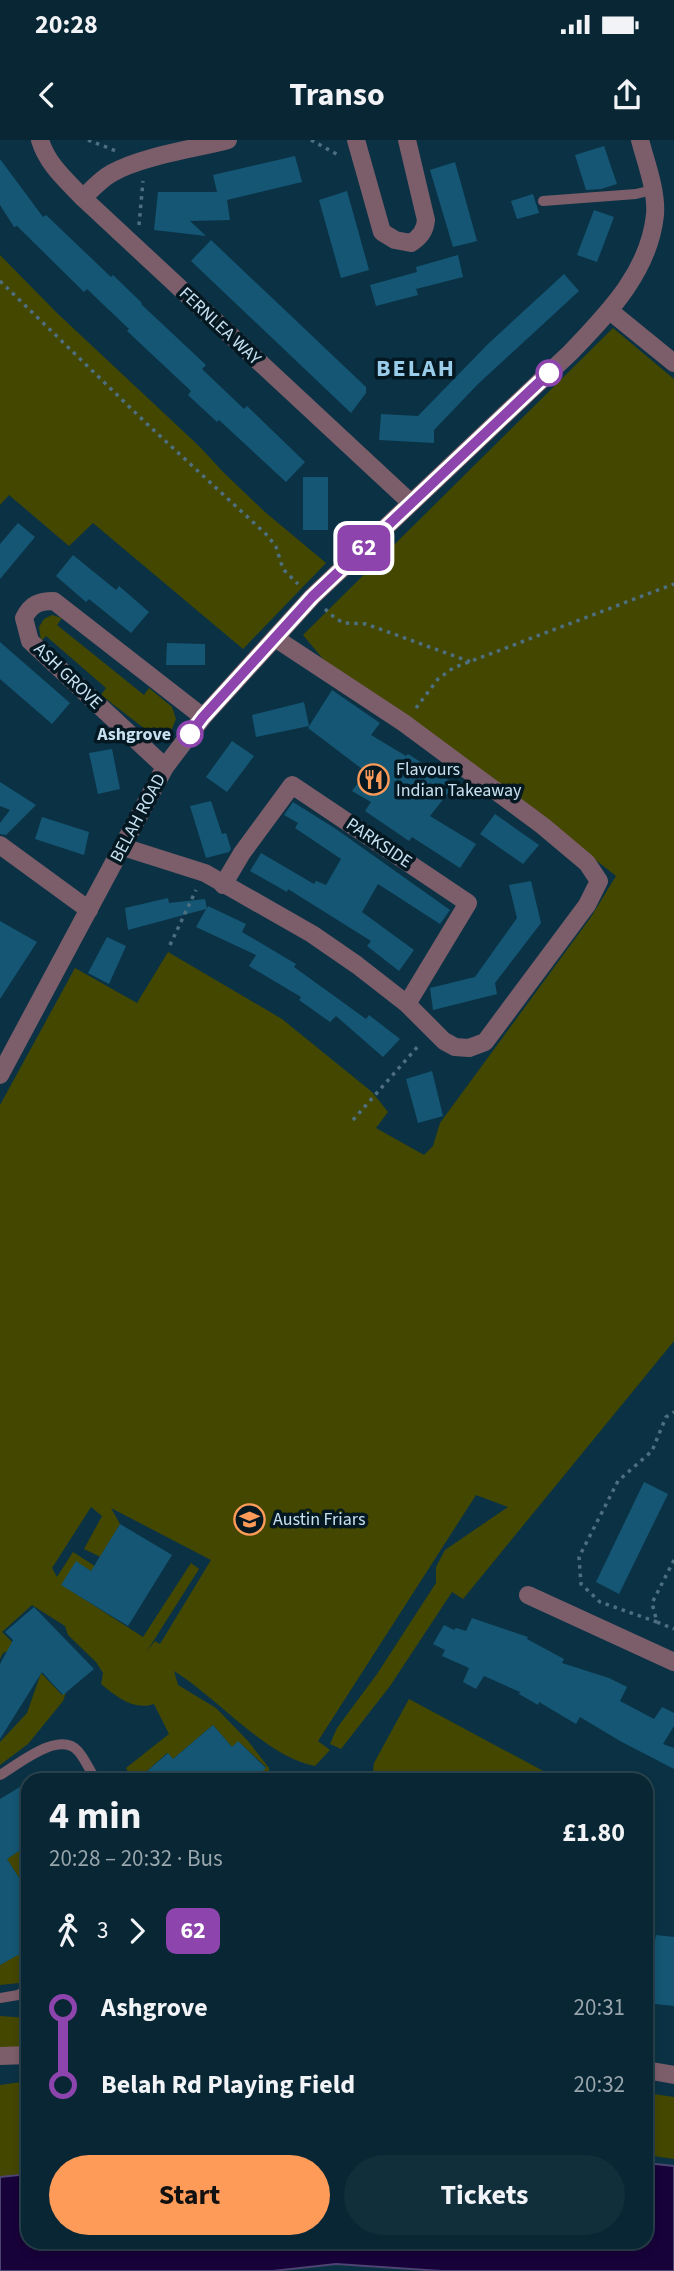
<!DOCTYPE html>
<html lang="en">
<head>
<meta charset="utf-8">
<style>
	:root { --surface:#082633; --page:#112e3b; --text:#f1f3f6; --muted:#98a5ac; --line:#29434e; --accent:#fe9b59 }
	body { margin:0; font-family:"Source Sans 3",sans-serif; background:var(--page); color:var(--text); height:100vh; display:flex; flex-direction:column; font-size:26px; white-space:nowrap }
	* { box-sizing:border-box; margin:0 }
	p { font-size:23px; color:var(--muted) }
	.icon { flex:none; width:38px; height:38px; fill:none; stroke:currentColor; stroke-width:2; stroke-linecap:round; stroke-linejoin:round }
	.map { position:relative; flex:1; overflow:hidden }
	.panel { position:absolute; left:21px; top:1633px; width:632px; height:476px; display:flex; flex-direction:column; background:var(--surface); border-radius:21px; box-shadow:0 4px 10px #0003,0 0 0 2px var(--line) }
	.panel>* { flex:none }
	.badge { padding:0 14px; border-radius:10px; font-size:24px; line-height:46px }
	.map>.badge { position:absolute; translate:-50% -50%; box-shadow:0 0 0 4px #fff }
	.legs { display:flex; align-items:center; gap:10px; height:77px; padding:0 28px; font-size:23px }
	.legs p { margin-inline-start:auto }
	.headline { display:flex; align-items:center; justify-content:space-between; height:119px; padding:0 28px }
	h1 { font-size:38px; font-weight:700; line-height:52px }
	.action { display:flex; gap:14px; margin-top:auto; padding:14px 28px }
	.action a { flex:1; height:80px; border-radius:42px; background:var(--accent); color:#111; font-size:28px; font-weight:700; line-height:80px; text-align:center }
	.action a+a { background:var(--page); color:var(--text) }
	ul { padding:0 28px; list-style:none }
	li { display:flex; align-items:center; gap:24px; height:77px; font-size:26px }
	li i { display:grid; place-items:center; width:10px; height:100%; margin:0 9px; background:currentColor }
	li i::after { content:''; width:18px; height:18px; margin:-9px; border:5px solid; border-radius:50%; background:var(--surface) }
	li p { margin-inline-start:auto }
	li:first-child i { background:linear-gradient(#0000 50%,currentColor 0) }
	li:last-child i { background:linear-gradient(currentColor 50%,#0000 0) }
	.status { display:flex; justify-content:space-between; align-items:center; height:49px; padding:0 35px; background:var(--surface); direction:ltr }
	.status svg { height:19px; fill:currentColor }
	header { display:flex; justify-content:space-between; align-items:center; height:91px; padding:0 28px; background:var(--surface); font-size:32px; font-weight:700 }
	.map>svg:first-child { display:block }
	.green { fill:#444700; fill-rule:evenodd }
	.water { fill:#18023a; stroke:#4d4571; stroke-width:2 }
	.building { fill:#145674 }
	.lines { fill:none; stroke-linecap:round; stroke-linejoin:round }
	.path { stroke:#4d6f80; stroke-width:3.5; stroke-dasharray:3.5 5; stroke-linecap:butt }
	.service { stroke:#7c5d6a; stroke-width:10 }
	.minor { stroke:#7c5d6a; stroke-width:18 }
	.tertiary { stroke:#7c5d6a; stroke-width:18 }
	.line-1-casing { stroke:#fff; stroke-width:16 }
	.line-1 { stroke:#8e44ad; stroke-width:10 }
	.stop-1-dot { fill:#fff; stroke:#8e44ad; stroke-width:3.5 }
	.labels { text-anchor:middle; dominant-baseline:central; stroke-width:7; stroke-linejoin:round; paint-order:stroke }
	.street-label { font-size:18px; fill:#c8e1f0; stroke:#041822 }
	.stop-label { font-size:18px; font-weight:bold; fill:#c8e1f0; stroke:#041822; text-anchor:end }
	.poi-label { font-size:18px; fill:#c8e1f0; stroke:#041822; text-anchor:start }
	.district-label { font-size:24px; font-weight:bold; letter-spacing:2px; fill:#9acde9; stroke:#041822 }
</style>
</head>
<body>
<div class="status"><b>20:28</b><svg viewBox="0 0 49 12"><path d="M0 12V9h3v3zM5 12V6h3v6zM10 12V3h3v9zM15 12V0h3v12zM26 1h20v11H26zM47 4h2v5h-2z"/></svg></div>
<header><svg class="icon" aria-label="back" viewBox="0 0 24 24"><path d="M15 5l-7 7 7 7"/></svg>Transo<svg class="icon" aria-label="share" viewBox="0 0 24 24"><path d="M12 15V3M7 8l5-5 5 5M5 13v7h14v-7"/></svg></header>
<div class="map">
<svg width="674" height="2131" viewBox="0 0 674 2131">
	<rect width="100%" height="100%" fill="#0b3244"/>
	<g class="green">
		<path d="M0,115L57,173L200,307L223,332L265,372L326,423L243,509L93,383L69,406L9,355L0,365Z"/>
		<path d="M613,188L674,239V1201L463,1459L452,1452L390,1546L341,1609L330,1604L337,1588L377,1534L436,1443V1427L445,1410L508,1367L476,1355L318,1601L330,1610L315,1626C266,1617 218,1558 174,1531L178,1545L216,1568L248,1601L269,1628V1640H252L266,1627L239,1602L232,1607L213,1585L173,1619L167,1613L137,1640H133L126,1628L169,1594L154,1564C134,1571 117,1557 101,1544L103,1533L96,1522L68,1495L65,1486L32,1465L2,1492L26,1516L23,1520L8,1511L3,1513L0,1519V965L75,828L137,863L168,812L282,879L372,952L388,972L376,988L424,1015L433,1006L440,983L591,777L616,736L498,643L356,550L323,519L303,495ZM91,1367L102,1376L84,1409L109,1421L104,1432L73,1412L57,1437L52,1428ZM111,1368L211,1420L160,1504L155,1501L147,1511L199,1429L191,1423L143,1497L62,1445L76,1422L103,1438L114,1421L102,1414L120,1384Z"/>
		<path d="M52,475L62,478L57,485L144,555L149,548L172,567L176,579L171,591L161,596L149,592L101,555L106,548L46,496L41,501L39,487L44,479Z"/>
		<path d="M41,1533L62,1555L66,1552L63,1561L28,1604L0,1625V1602L27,1573Z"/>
		<path d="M409,1559L560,1640H372L374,1623Z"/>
		<path d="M28,1705V1752L7,1719Z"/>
		<path d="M20,1813L28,1821V1838L19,1843L0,1845V1825Z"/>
		<path d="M0,1876L28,1878V1907L0,1908Z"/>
		<path d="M28,1941V2039L0,2044V1945Z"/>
		<path d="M646,1953L674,1957V2019L646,2015Z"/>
	</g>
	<path class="water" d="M646,2023L674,2026V2131H441L336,2124L273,2131H0V2037L28,2034V2102H646Z"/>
	<g class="building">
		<path d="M604,6L617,44L601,49L586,50L575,15Z"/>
		<path d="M295,16L302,42L227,60L230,80L190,81L206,96L154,90L158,52H217L213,35Z"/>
		<path d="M0,19L43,77L46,75L111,137L113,135L142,163L141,164L206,225L202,229L244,269L247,266L305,322L286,342L219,280L217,282L188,255L191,251L127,191L129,189L87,149L84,152L17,86L14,87L0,65Z"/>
		<path d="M455,22L477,101L453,107L430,30Z"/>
		<path d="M347,51L369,130L341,138L319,60Z"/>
		<path d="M533,54L539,73L517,79L511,61Z"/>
		<path d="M594,70L614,77L597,122L577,115Z"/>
		<path d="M211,100L366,247V253L351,273L191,121Z"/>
		<path d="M458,115L463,137L416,149L418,155L376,166L370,145L417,132L416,127Z"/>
		<path d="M564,134L579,151L478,244L434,290V303L379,300L381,274L418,276L488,204Z"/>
		<rect x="303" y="337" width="25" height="53"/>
		<path d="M18,383L35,397L0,439V404Z"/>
		<path d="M73,415L116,450L119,446L149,472L131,493L89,459L86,462L56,436Z"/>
		<path d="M0,502L70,563L52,584L0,539Z"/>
		<path d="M167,503L205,504V525H166Z"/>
		<path d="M332,550L380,583L371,595L406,616L408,614L455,644L430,676L476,704L460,728L412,697L409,701L365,671L371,662L352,651L366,632L308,588Z"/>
		<path d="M304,562L309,586L256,597L252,575Z"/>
		<path d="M232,601L254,616L227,652L206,637Z"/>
		<path d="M112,609L120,649L98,654L89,613Z"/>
		<path d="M0,642L36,665L6,695L0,694V683L10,670L0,666Z"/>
		<path d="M211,661L222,694L226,693L231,709L229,712L206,718L190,666Z"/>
		<path d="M293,662L336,689L450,770L440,784L378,744L362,772L414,810L399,831L367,806L371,801L288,749L287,752L250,731L261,713L314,744L316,741L326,745L341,719L295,688L298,683L284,675Z"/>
		<path d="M495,674L539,705L523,724L480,694Z"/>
		<path d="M42,677L89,692L84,715L35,699Z"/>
		<path d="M531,741L541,783L495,843L497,854L433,870L430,848L475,837L517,778L509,745Z"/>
		<path d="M168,758L169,763L205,759L207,769L208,766L246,784L242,792L296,824L294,827L366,879L369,875L400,899L383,917L336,876L330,882L299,860L301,857L249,826L256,815L196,787L206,769L128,790L125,768Z"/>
		<path d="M0,781L37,802L0,859Z"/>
		<path d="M107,797L126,806L109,844L88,833Z"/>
		<path d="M432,931L443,976L418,983L406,939Z"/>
		<path d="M644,1342L668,1354L619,1454L596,1442Z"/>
		<path d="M120,1384L172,1415L128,1486L61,1445L76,1421L91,1431Z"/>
		<path d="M34,1467L94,1529L63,1555L42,1532L0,1599V1524L13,1500L5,1492Z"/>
		<path d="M472,1478L528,1497L527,1499L564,1519L562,1523L609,1538L627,1547L620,1561L654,1579L662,1567L674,1573V1586L663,1604L674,1608V1629L620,1601L580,1577L576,1584L539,1562L538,1565L519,1554L520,1552L484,1536L476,1549L463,1542L469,1528L442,1516L445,1510L433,1504L444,1485L454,1490L456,1488L466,1491Z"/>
		<path d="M213,1585L232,1607L238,1601L266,1628L252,1640H137L168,1613L173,1619Z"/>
		<path d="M28,1642V1705L7,1719L28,1752V1821L18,1815L0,1825V1659Z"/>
		<path d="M656,1795L674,1797V1866L646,1863V1816L652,1817Z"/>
	</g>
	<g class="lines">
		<g class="path">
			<path d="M88,0L116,11"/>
			<path d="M311,0L340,16"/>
			<path d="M139,85L143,41"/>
			<path d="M0,141L146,283L268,396L276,407L283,429L298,444"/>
			<path d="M325,469L336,479L345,483L366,484L471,522"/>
			<path d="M416,568L438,539L453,528L674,444"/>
			<path d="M170,805L196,750"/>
			<path d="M353,980L420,904"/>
			<path d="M674,1420L652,1463L657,1482L674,1489"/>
			<path d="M657,1482L600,1462L581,1444L579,1417L618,1341L652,1311L666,1277L674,1272"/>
		</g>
		<g class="service">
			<path d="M543,61L636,54L652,50"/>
			<path d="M0,1635C19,1624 59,1590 78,1611C85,1619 90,1631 96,1640"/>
			<path d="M0,1858L18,1855L28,1849"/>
		</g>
		<g class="minor">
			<path d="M40,0C47,24 66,40 83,58L411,363"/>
			<path d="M356,0L382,92L395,100L411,103C420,97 425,91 426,80L407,0"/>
			<path d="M83,58C92,49 101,39 112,33C142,16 194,9 228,0"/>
			<path d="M610,171L674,223"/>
			<path d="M165,627L30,501L24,478C31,464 39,461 54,461L203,577"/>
			<path d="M0,705L89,770"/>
			<path d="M123,707L205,733L312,794L357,825L407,864L444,901L455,907L469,908L485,902L587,765L599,741L587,723L543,686L404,583L275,498"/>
			<path d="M223,745L242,713L292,645L468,763L407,864"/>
			<path d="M0,935L165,627L203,577L312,457L571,212C608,173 649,132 655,75C657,51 646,23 640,0"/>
			<path d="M528,1455L674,1522"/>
		</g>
		<g class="tertiary">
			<path d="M0,1916L28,1915"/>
			<path d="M646,1930L674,1935"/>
		</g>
	</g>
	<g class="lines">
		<defs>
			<path id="line-1" d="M190,594L203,577L312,457L549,233"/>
		</defs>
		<use href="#line-1" class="line-1-casing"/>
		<use href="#line-1" class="line-1"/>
	</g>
	<defs>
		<symbol id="restaurant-ring" viewBox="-11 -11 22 22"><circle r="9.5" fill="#041822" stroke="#fe9b59" stroke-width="1.5"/><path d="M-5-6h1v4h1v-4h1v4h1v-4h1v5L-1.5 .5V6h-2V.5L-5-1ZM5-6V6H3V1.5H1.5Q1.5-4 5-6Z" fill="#fe9b59"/></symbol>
		<symbol id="school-ring" viewBox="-11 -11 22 22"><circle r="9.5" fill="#041822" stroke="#fe9b59" stroke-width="1.5"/><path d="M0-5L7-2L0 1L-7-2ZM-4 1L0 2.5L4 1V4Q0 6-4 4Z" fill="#fe9b59"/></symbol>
	</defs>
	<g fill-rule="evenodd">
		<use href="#restaurant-ring" x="356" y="622" width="35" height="35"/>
		<use href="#school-ring" x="232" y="1362" width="35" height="35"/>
	</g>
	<g class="stop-1-dot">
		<circle cx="549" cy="233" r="12"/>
		<circle cx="190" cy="594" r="12"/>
	</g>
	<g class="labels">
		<g class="street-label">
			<text transform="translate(220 186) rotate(43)">FERNLEA WAY</text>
			<text transform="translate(68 536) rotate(44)">ASH GROVE</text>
			<text transform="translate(138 678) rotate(-62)">BELAH ROAD</text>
			<text transform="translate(379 703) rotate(34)">PARKSIDE</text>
		</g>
		<g class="stop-label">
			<text x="171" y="594">Ashgrove</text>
		</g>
		<g class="poi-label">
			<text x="396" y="629">Flavours<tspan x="396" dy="21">Indian Takeaway</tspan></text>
			<text x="273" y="1379">Austin Friars</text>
		</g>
		<g class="district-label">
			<text x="416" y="228">BELAH</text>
		</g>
	</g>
</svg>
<b class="badge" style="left:364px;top:408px;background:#8e44ad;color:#fff">62</b>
<section class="panel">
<div class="headline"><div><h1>4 min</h1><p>20:28 – 20:32 · Bus</p></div><b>£1.80</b></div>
<div class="legs"><svg class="icon" aria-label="walk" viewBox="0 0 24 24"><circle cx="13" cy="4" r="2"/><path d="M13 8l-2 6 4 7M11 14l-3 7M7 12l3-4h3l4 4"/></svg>3<svg class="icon" aria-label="forward" viewBox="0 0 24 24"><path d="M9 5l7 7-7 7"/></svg><b class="badge" style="background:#8e44ad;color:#fff">62</b></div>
<ul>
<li><i style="color:#8e44ad"></i><b>Ashgrove</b><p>20:31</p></li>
<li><i style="color:#8e44ad"></i><b>Belah Rd Playing Field</b><p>20:32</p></li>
</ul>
<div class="action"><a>Start</a><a>Tickets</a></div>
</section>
</div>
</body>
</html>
